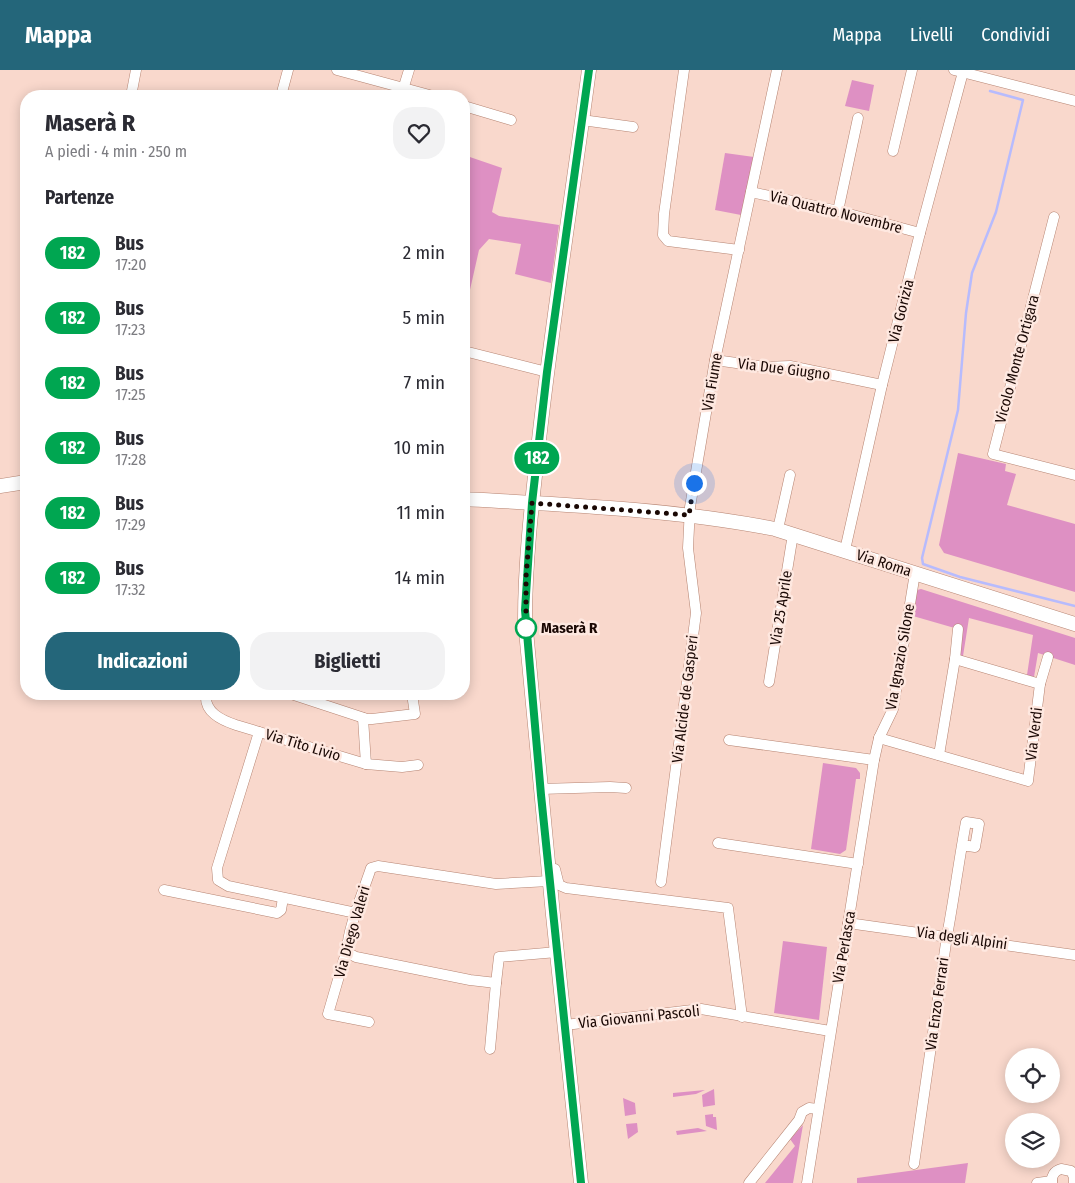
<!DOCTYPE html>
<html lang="it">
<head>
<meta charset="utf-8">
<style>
	:root { --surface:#fff; --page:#f2f2f3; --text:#2b2b33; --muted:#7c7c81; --accent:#24667a }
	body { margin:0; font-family:"Fira Sans Condensed",sans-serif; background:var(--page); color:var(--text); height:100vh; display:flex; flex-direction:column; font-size:19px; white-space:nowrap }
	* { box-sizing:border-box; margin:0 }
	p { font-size:16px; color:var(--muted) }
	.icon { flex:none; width:28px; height:28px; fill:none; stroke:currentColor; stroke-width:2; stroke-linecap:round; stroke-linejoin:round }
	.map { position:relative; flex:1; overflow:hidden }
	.details { position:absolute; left:20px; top:20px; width:450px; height:610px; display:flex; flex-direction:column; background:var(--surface); border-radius:20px; box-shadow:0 2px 12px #0003 }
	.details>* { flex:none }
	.badge { padding:0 10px; border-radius:16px; font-size:18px; line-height:32px }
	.tools { position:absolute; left:1005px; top:978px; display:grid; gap:10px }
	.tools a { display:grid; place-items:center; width:55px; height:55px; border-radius:50%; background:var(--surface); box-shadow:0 2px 12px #0003; font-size:25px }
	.you { position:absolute; width:25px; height:25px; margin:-12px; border:4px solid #fff; border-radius:50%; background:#1a73e8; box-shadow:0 0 0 8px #1a73e833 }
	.map>.badge { position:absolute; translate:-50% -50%; box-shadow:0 0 0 2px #fff }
	h2 { padding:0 25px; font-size:19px; line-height:45px }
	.round { display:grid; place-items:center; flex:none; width:52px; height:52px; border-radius:20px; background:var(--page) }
	.overview { display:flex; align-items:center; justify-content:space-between; height:85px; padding:0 25px }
	h1 { font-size:24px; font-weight:700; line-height:38px }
	.action { display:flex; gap:10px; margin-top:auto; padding:10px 25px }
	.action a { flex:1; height:58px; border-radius:20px; background:var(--accent); color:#fff; font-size:20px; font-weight:700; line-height:58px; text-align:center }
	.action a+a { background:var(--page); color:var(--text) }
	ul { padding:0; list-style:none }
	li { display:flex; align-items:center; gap:15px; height:65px; padding:0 25px }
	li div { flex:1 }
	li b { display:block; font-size:19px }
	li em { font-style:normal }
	li .badge { min-width:55px; font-weight:700; text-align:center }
	header { display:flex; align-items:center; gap:30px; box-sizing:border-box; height:70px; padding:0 25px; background:var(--accent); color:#fff }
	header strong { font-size:24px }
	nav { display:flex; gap:28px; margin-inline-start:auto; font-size:18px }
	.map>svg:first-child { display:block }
	.green { fill:#de90c3 }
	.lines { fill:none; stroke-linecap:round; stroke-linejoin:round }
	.stream { stroke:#b7bbfd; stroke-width:2.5 }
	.minor-casing { stroke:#b68472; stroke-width:11 }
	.secondary-casing { stroke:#b68472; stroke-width:15 }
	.minor { stroke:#fff; stroke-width:10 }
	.secondary { stroke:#fff; stroke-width:14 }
	.line-casing { stroke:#fff; stroke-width:11 }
	.line { stroke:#00a651; stroke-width:8 }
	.walk { stroke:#1a0804; stroke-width:5; stroke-dasharray:0 9 }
	.stop-dot { fill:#fff; stroke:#00a651; stroke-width:2.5 }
	.labels { text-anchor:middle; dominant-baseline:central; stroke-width:5; stroke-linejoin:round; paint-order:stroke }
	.street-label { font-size:15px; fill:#1a0804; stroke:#fee8e0 }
	.stop-label { font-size:15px; font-weight:bold; fill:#1a0804; stroke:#fee8e0; text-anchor:start }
</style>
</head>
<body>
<header>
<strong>Mappa</strong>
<nav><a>Mappa</a><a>Livelli</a><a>Condividi</a></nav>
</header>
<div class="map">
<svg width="1075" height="1113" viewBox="0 0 1075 1113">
	<rect width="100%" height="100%" fill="#f9d8cc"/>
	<g class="green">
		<path d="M852,10L874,15L869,41L845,36Z"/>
		<path d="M725,83L754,87L741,145L715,140Z"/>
		<path d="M464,85L502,98L492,142L499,146L559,155L551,213L515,204L521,174L489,169L479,180L467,233L464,232Z"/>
		<path d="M958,383L1006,394L1005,401L1016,404L1007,435L1075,454V522L944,483L939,475Z"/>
		<path d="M921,519L1075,568V595L1038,583L1034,607L1027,605L1033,565L969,548L963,586L957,585L958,559L913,546L917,520Z"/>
		<path d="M823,693L856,698L860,703V709H856L846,780L840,784L811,779Z"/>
		<path d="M783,871L827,877L819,950L774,943Z"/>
		<path d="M714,1019L715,1035L703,1037L702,1025Z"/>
		<path d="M705,1020L696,1024L673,1027V1023Z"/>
		<path d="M623,1028L635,1033L636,1044L625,1046Z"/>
		<path d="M713,1044V1047H716L717,1060L706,1056L705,1045Z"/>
		<path d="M637,1053L638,1062L628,1069L626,1054Z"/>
		<path d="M803,1055L793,1113H765L795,1076L790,1069Z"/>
		<path d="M698,1058L707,1061L677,1065L676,1061Z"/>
		<path d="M968,1093L965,1113H857V1108Z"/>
	</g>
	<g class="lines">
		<path class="stream" d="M990,21L1023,30L996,142L972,203L966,243L958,340L922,488L923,494L960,507L1075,536"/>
		<defs>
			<g id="minor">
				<path d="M337,0L433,26"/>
				<path d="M684,0L664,144L663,165L668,171L739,180"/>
				<path d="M954,0L1075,31"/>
				<path d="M131,26L136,0"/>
				<path d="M281,26L288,0"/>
				<path d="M401,26L409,0"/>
				<path d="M464,36L511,50"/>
				<path d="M582,50L633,57"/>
				<path d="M893,81L912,0"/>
				<path d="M751,122L838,141L920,163"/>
				<path d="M838,141L858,48"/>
				<path d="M1054,147L993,384L1075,405"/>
				<path d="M464,281L547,302"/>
				<path d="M715,290L765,297L790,296L882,315"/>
				<path d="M778,459L790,405"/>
				<path d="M845,480L882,315L920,163L963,2"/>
				<path d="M769,612L793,464"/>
				<path d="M1040,614L1048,587"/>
				<path d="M206,624C204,642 221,650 236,655L366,694L402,697L418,695"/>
				<path d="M291,624L367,649H372L415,644L412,624"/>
				<path d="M363,648L366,694"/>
				<path d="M259,662L217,798L218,810L228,816L356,843"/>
				<path d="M879,668L1028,711L1040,614L955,589"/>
				<path d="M729,670L874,690"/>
				<path d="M939,685L955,589L958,559"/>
				<path d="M540,719L610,717L626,718"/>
				<path d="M718,773L858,794"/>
				<path d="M555,799L559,815L566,818L728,838L742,947"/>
				<path d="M661,812L696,543L688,478L690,437L715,290L777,0"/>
				<path d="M164,820L277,843L281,840L283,828"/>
				<path d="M848,853L1075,885"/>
				<path d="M348,883L356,887L470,910L496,913L499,887L557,882"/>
				<path d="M369,952L328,944L344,889L348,883C343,870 366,814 371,798L378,796L496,814L549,811"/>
				<path d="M565,955L701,939L830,961"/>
				<path d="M490,979L496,913"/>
				<path d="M914,1094L947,866C954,828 959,790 966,752L979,754L975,777L962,775"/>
				<path d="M749,1113L799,1050L802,1042L809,1038L818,1039"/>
				<path d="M807,1113L874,690L879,668L893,639L915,503"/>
				<path d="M1037,1113L1052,1111"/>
				<path d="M1052,1113C1051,1106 1054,1101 1061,1099L1071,1101L1074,1107V1113"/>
			</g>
			<g id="secondary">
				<path d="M0,416L26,412"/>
				<path d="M464,429C568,435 673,439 775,459L1075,554"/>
				<path d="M581,1113L553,845L525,550C525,487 533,424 540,361C554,240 573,120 589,0"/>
			</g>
		</defs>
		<use href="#minor" class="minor-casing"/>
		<use href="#secondary" class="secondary-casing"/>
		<use href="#minor" class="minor"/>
		<use href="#secondary" class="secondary"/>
	</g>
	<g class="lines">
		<defs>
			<path id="line" d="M581,1113L541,725L525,540L532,433L547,302L589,0"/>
		</defs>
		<use href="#line" class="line-casing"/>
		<use href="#line" class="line"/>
		<path class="walk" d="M526,558V563V507L532,433L689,445L694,413"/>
	</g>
	<circle class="stop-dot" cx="526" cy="558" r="10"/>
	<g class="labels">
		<g class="street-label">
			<text transform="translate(836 142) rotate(14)">Via Quattro Novembre</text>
			<text transform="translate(901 241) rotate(-76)">Via Gorizia</text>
			<text transform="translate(1017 289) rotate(-75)">Vicolo Monte Ortigara</text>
			<text transform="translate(784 299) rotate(7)">Via Due Giugno</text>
			<text transform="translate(712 312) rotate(-80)">Via Fiume</text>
			<text transform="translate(884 493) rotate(18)">Via Roma</text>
			<text transform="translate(781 538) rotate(-81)">Via 25 Aprile</text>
			<text transform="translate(900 587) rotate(-80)">Via Ignazio Silone</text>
			<text transform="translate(685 629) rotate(-83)">Via Alcide de Gasperi</text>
			<text transform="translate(1034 664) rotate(-83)">Via Verdi</text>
			<text transform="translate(303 675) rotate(17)">Via Tito Livio</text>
			<text transform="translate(352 862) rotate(-74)">Via Diego Valeri</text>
			<text transform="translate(962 868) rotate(8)">Via degli Alpini</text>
			<text transform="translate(844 877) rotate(-80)">Via Perlasca</text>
			<text transform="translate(937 934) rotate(-82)">Via Enzo Ferrari</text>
			<text transform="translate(639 947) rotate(-6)">Via Giovanni Pascoli</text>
		</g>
		<g class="stop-label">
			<text x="541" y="558">Maserà R</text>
		</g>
	</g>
</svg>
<div class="tools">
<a><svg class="icon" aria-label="locate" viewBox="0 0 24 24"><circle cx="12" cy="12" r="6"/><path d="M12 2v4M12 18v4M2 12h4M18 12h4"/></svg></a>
<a><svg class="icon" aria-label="layers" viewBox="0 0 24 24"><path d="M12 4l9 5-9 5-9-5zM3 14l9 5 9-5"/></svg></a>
</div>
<div class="you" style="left:694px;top:413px"></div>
<b class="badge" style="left:537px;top:388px;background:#00a651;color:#fff">182</b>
<section class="details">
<div class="overview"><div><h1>Maserà R</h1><p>A piedi · 4 min · 250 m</p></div><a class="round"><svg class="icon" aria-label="heart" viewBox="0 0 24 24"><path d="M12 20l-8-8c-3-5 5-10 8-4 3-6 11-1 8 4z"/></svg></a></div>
<h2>Partenze</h2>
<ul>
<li><span class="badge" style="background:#00a651;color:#fff">182</span><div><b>Bus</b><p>17:20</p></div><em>2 min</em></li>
<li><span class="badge" style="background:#00a651;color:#fff">182</span><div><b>Bus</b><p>17:23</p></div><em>5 min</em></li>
<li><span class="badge" style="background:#00a651;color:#fff">182</span><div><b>Bus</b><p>17:25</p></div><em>7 min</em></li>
<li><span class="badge" style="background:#00a651;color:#fff">182</span><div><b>Bus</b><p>17:28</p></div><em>10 min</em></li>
<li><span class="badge" style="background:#00a651;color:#fff">182</span><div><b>Bus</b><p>17:29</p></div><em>11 min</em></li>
<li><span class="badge" style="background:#00a651;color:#fff">182</span><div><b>Bus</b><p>17:32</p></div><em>14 min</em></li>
</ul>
<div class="action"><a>Indicazioni</a><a>Biglietti</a></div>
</section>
</div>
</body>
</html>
